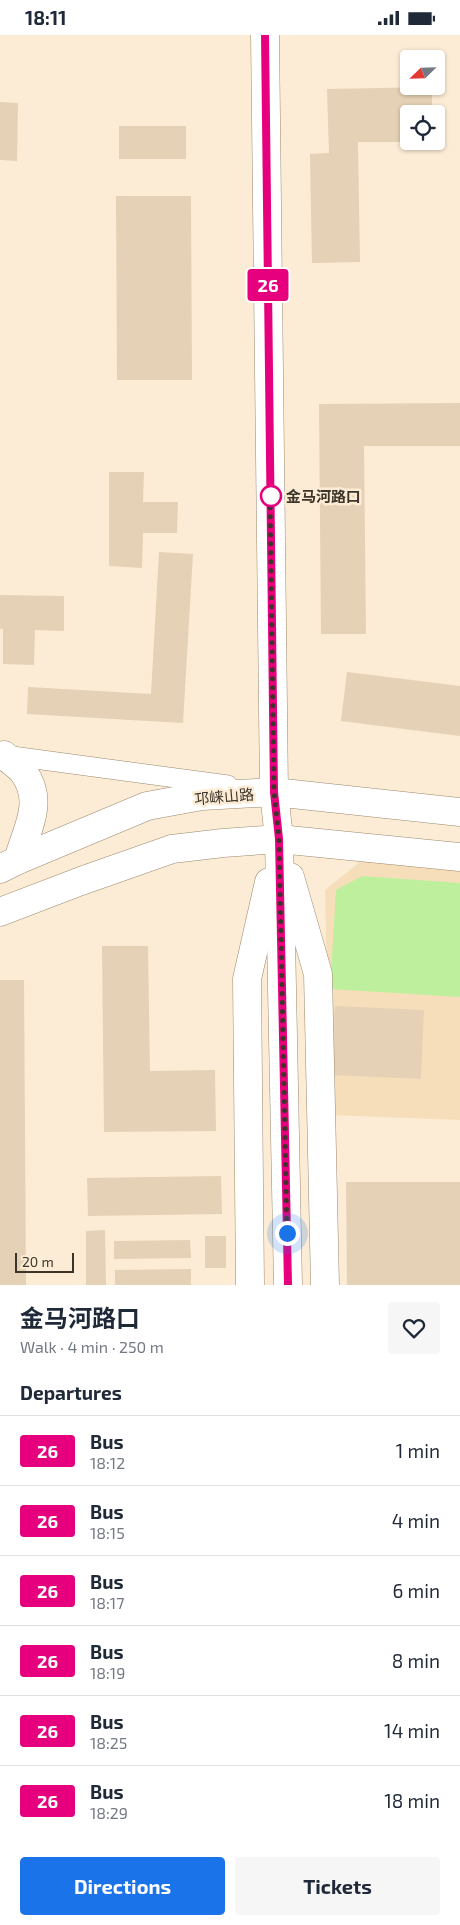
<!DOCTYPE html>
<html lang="en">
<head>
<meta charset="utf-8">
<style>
	:root { --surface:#fff; --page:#f6f6f7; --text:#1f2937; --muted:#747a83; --line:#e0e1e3; --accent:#1a73e8 }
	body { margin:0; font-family:"Exo 2","Noto Sans SC",sans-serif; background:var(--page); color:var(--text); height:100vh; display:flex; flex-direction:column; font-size:19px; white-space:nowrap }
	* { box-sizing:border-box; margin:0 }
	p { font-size:16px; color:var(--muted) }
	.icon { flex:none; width:28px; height:28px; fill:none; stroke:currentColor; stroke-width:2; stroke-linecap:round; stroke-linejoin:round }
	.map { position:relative; height:1250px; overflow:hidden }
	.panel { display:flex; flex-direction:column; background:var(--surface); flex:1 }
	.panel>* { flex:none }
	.badge { padding:0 10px; border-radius:4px; font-size:18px; line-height:32px }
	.needle { width:32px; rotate:247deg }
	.buttons { position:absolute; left:400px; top:15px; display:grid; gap:10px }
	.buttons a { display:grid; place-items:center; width:45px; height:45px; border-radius:5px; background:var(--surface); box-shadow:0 1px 4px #0004; font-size:25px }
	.scale { position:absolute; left:15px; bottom:12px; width:59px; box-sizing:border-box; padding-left:5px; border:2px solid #3d352a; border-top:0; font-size:14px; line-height:18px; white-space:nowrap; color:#3d352a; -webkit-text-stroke:4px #fcecd5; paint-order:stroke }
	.you { position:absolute; width:25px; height:25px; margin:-12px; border:4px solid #fff; border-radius:50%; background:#1a73e8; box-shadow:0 0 0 8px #1a73e833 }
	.map>.badge { position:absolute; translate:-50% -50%; box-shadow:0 0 0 2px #fff }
	h2 { padding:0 20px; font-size:19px; line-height:45px }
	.round { display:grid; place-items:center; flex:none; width:52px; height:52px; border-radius:5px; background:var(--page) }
	.overview { display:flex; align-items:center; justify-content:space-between; height:85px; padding:0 20px }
	h1 { font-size:24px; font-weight:700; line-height:38px }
	.button { display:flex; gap:10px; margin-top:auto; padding:10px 20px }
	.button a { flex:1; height:58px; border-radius:5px; background:var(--accent); color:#fff; font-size:20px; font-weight:700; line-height:58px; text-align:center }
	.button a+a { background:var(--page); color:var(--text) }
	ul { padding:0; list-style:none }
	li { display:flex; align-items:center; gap:15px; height:70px; padding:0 20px; border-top:1px solid var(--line) }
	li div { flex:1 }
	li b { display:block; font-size:19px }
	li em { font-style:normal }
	li .badge { min-width:55px; font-weight:700; text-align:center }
	.status { display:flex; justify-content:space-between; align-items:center; height:35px; padding:0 25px; background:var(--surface); direction:ltr }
	.status svg { height:14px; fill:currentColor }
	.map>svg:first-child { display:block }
	.built { fill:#f7debb }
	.green { fill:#beef9c }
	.building { fill:#e5d1b5 }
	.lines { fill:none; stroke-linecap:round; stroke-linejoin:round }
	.street-casing { stroke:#9b896e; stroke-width:20 }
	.secondary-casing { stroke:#9b896e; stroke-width:29 }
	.street { stroke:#fff; stroke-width:19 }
	.secondary { stroke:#fff; stroke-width:28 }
	.line-casing { stroke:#fff; stroke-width:11 }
	.line { stroke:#e6007e; stroke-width:8 }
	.walk { stroke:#3d352a; stroke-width:5; stroke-dasharray:0 9 }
	.stop-dot { fill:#fff; stroke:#e6007e; stroke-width:2.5 }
	.labels { text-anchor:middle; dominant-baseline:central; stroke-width:5; stroke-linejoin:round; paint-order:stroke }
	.stop-label { font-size:15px; font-weight:bold; fill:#3d352a; stroke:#fcecd5; text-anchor:start }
	.street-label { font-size:15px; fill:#3d352a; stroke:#fcecd5 }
</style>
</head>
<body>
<div class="status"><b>18:11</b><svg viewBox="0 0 49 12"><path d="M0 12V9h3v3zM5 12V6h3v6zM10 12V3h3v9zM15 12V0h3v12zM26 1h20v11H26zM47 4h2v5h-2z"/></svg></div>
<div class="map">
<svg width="460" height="1250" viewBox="0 0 460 1250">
	<rect width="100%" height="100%" fill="#fcecd5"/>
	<path class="built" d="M366,822L460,836V1085L330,1080L325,855Z"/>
	<path class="green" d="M362,841L460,848V962L330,954L336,855Z"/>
	<g class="building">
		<path d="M432,52V79H409V107H358L360,227L312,228L310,119L329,118L327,54Z"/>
		<path d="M0,67L18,68L17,126L0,125Z"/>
		<rect x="119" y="91" width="67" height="33"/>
		<path d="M116,161H191L192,345H117Z"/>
		<path d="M460,368V411H364L366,599H321L319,369Z"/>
		<path d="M109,437H144L143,467H178L177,498H143L142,533L109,531Z"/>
		<path d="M159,517L193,519L183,688L27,679L28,652L151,659Z"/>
		<path d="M0,560L64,561V596L35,595L34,630L3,629V594H0Z"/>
		<path d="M347,637L460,651V701L341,686Z"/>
		<path d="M102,911H148L150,1036L215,1035L216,1096L104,1097Z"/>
		<path d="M0,945H24L26,1250H0Z"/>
		<path d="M335,971L424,975L421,1044L332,1040Z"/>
		<path d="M221,1141L222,1179L88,1181L87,1143Z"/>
		<path d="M346,1147H460V1250H347Z"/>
		<path d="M105,1195L106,1250H86V1196Z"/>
		<rect x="205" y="1201" width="21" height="32"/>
		<path d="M190,1205L191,1223L114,1224V1206Z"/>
		<path d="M191,1234V1250H115V1235Z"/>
	</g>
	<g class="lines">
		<defs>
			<path id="street" d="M5,720L228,750"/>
			<g id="secondary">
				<path d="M265,0L274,757L279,804L288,1250"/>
				<path d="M4,720C10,726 19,731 24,738C45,767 26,796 18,825"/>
				<path d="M0,834L18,825L147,771L202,761L274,757L460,777"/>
				<path d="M290,842L318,939L325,1250"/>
				<path d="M0,877L81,846L172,814L223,808L279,804L460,822"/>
				<path d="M250,1250L247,944L269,847"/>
			</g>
		</defs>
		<use href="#street" class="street-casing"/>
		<use href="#secondary" class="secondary-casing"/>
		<use href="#street" class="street"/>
		<use href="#secondary" class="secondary"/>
	</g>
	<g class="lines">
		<defs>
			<path id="line" d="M265,0L274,757L279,804L288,1250"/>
		</defs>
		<use href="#line" class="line-casing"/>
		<use href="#line" class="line"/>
		<path class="walk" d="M271,461L270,458L274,757L279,804L287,1198"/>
	</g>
	<circle class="stop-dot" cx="271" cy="461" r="10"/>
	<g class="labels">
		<g class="stop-label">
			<text x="286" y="461">金马河路口</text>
		</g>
		<g class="street-label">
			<text transform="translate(224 761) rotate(-5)">邛崃山路</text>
		</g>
	</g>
</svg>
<div class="buttons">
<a><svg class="needle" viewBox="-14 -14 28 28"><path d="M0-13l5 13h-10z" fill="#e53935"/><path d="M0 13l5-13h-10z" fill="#747a83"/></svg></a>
<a><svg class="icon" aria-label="locate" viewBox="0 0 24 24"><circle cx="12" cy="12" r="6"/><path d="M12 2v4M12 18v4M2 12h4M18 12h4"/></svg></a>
</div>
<div class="scale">20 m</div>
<div class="you" style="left:287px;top:1198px"></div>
<b class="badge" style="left:268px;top:250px;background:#e6007e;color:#fff">26</b>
</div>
<section class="panel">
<div class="overview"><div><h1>金马河路口</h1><p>Walk · 4 min · 250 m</p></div><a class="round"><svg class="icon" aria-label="heart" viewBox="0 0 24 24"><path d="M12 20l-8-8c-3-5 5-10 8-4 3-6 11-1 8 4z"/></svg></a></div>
<h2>Departures</h2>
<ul>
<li><span class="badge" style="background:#e6007e;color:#fff">26</span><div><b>Bus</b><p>18:12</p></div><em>1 min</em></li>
<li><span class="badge" style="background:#e6007e;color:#fff">26</span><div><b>Bus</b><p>18:15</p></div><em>4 min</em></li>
<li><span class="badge" style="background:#e6007e;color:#fff">26</span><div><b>Bus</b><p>18:17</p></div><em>6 min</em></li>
<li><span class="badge" style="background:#e6007e;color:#fff">26</span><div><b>Bus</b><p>18:19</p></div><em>8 min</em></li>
<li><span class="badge" style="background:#e6007e;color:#fff">26</span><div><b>Bus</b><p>18:25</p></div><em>14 min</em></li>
<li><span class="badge" style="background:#e6007e;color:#fff">26</span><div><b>Bus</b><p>18:29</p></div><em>18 min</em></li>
</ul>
<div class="button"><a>Directions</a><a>Tickets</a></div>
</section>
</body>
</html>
